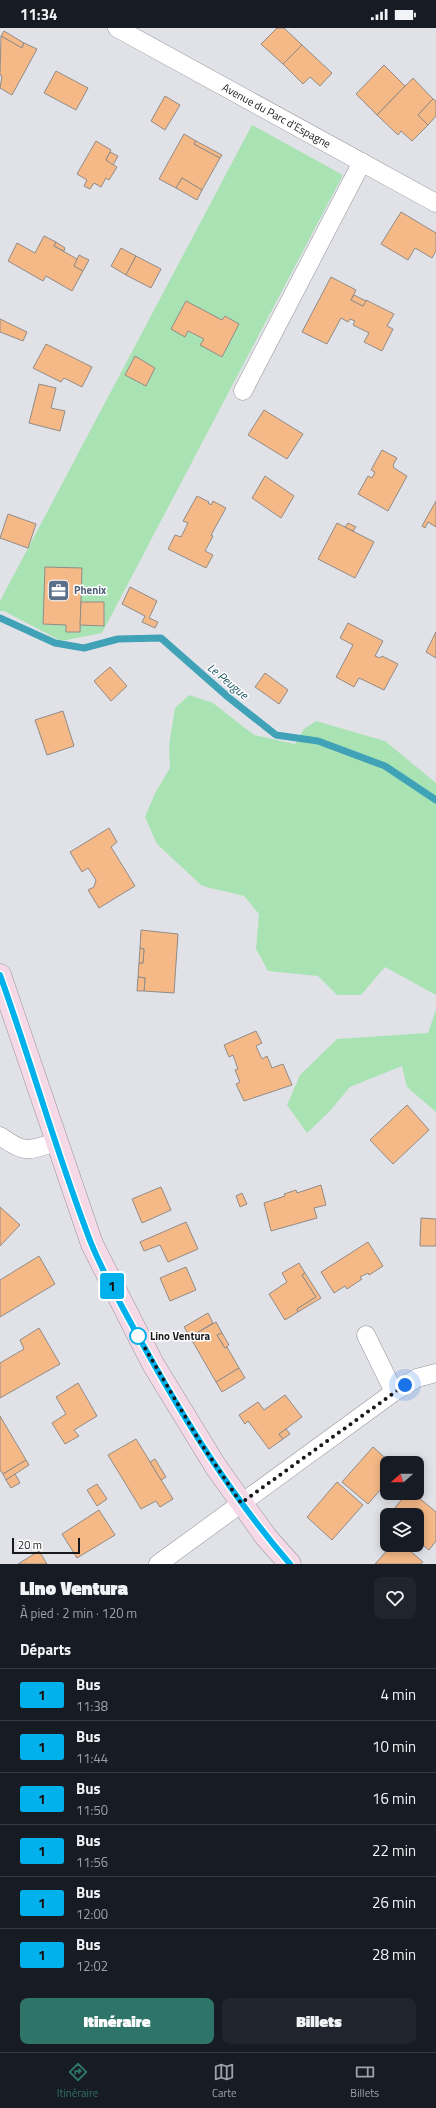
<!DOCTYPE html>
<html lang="fr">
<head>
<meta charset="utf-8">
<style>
	:root { --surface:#171b24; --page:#20242c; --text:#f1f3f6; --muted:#9ea1a6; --line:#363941; --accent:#2f7468 }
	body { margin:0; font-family:"Titillium Web",sans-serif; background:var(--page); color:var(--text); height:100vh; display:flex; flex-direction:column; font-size:15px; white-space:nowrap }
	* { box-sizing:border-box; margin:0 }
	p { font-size:13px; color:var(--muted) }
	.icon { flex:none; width:22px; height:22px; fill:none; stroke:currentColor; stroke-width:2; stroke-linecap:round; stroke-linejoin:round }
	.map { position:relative; height:1536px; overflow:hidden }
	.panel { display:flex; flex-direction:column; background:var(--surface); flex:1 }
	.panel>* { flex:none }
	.badge { padding:0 8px; border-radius:3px; font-size:14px; line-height:26px }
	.needle { width:26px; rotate:250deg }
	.buttons { position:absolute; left:380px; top:1428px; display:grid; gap:8px }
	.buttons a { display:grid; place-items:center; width:44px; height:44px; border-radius:8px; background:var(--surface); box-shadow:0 2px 10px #0003; font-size:20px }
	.scale { position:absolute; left:12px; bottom:10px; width:68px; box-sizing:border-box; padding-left:4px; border:2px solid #19191b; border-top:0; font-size:11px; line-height:14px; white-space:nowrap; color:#19191b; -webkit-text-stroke:3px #fff; paint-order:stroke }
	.you { position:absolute; width:20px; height:20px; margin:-10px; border:3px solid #fff; border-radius:50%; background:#1a73e8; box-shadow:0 0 0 6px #1a73e833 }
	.map>.badge { position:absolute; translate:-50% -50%; box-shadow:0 0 0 2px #fff }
	h2 { padding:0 20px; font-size:15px; line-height:36px }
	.round { display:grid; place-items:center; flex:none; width:42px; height:42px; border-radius:8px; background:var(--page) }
	.head { display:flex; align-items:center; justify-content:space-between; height:68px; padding:0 20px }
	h1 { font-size:19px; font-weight:800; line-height:30px }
	.cta { display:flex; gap:8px; margin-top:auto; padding:8px 20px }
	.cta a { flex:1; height:46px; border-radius:8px; background:var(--accent); color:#fff; font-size:16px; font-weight:800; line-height:46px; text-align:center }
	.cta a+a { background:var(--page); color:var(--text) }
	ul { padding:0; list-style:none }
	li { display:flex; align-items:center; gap:12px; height:52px; padding:0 20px; border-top:1px solid var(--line) }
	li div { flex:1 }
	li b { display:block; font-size:15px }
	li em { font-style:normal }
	li .badge { min-width:44px; font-weight:700; text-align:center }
	.status { display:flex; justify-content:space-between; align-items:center; height:28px; padding:0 20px; background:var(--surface); direction:ltr }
	.status svg { height:11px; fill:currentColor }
	.dock { display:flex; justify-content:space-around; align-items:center; height:56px; border-top:1px solid var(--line); background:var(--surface); font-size:11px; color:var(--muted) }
	.dock a { display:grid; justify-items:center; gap:2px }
	.dock .current { color:var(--accent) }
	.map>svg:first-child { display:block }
	.green { fill:#aae3b3 }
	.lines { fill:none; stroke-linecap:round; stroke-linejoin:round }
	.stream { stroke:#3fa2b7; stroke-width:7 }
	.building { fill:#f5b987; stroke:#918b87 }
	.street-casing { stroke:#94959b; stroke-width:19 }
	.secondary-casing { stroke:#94959b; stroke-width:23 }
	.street { stroke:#fff; stroke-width:18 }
	.secondary { stroke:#f5d9e7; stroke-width:22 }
	.line-casing { stroke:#fff; stroke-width:9 }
	.line { stroke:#00b1eb; stroke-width:6 }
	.walk { stroke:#19191b; stroke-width:4; stroke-dasharray:0 7.2 }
	.stop-dot { fill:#fff; stroke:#00b1eb; stroke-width:2 }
	.labels { text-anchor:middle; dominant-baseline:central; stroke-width:3; stroke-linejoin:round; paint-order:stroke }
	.street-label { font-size:11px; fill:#19191b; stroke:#fff }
	.service-label { font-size:11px; font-weight:bold; fill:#4e5e75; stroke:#fff; text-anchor:start }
	.stop-label { font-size:11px; font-weight:bold; fill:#19191b; stroke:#fff; text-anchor:start }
	.water-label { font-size:12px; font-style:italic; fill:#225864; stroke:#fff }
</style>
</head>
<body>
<div class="status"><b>11:34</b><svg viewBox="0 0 49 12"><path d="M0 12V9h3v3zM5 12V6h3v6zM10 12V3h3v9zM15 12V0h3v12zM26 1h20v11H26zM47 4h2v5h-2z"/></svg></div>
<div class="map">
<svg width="436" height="1536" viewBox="0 0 436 1536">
	<rect width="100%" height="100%" fill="#e1e2e8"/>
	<g class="green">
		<path d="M252,97L343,147L102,605L61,613L4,583H0V573Z"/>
		<path d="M189,667L213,675L254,707L295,716L304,701L316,693L385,713L436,755V967L385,939L361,967H337L318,948L268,943L256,921L259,886L244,868L202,858L157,816L145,789L155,765L170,740L169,717L175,680Z"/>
		<path d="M436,981V1084L407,1059L402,1038L350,1059L329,1084L307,1105L287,1077L300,1047L337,1011L428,1005Z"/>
	</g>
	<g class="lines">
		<path class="stream" d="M0,590L55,615L84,620L118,611L161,610L228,669L276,707L318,713L385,738L436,772"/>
	</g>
	<g class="building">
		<path d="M277,0H284L302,17L283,36L261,16Z"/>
		<path d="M4,3L24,15L22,20L1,8Z"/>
		<path d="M1,8L22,20L24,15L37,21L12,67L0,60L2,48L0,47Z"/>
		<path d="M302,17L332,45L320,58L310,49L303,56L283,36Z"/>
		<path d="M384,37L405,58L377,87L356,66Z"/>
		<path d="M56,43L88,60L76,82L44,65Z"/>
		<path d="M413,50L433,71L418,87L428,97L412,113L401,103L398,107L377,87Z"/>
		<path d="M165,68L180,77L165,102L151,93Z"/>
		<path d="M433,71L436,73V88L428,97L418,87Z"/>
		<path d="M184,106L196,113L194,116L220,130L202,162L182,150L176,160L159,151Z"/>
		<path d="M96,113L111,122L106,132L117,139L109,152L106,150L101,159L94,155L90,161L84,158L87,152L77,146Z"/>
		<path d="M196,113L222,127L220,130L194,116Z"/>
		<path d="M110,124L118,128L113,137L106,132Z"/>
		<path d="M182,150L202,162L197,172L176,160Z"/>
		<path d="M401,184L436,205V223L432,230L415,220L408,232L381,216Z"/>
		<path d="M44,208L56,214L54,218L77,231L74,238L83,243L72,263L46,248L43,253L8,233L17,215L35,225Z"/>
		<path d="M56,214L65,220L64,223L54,218Z"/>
		<path d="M121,220L136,228L126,247L111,238Z"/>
		<path d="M79,227L89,232L83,243L74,238Z"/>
		<path d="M136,228L161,241L151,260L126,247Z"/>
		<path d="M331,249L356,262L351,272L363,278L366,272L394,286L387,298L393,301L382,323L364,314L369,305L353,297L355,293L350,291L348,294L341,290L327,316L302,304Z"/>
		<path d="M354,267L366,273L363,278L351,272Z"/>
		<path d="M186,273L222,292L225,288L239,296L222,329L200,317L204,311L188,303L185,309L171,301Z"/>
		<path d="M0,291L27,304L23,313L0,304Z"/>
		<path d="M46,316L92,339L82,359L64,350L61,354L33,340Z"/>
		<path d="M135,328L155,340L146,358L125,347Z"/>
		<path d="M39,356L56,360L51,380L65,383L60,403L29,395Z"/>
		<path d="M264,382L303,406L287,431L248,407Z"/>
		<path d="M382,422L397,430L393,437L394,440L407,448L388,483L358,466L368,448L372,450L375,444L371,442Z"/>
		<path d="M265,448L294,468L281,490L252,470Z"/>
		<path d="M197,468L209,474L208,475L211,477L213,473L226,480L211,507L213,508L205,523L213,527L206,540L168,521L175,507L181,509L188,495L183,493Z"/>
		<path d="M436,473V499L428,494L425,500L422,498Z"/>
		<path d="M8,486L36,496L28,520L0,510Z"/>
		<path d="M337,495L374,514L355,550L318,531Z"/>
		<path d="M348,495L356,499L353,503L345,499Z"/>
		<path d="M45,539L82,540L80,604H66V597L43,596Z"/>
		<path d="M130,559L157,573L149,590L158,594L155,600L142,594L145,588L122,576Z"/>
		<path d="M81,574H104V598L80,597Z"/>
		<path d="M348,595L383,613L375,628L380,630L382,628L398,636L384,662L359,650L354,659L336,649L353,617L340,610Z"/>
		<path d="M436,604V630L426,624Z"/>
		<path d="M110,639L127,658L111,673L94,653Z"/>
		<path d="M265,645L288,662L279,676L255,659Z"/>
		<path d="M63,683L74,718L47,727L35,692Z"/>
		<path d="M109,800L117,814L111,819L135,858L99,880L88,862L94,859L96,852L88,840L82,844L70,824Z"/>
		<path d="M141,902L178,906L174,965L144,963L145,950L138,949L139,935H143L144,921L140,920Z"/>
		<path d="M140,920L144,921L143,935H139Z"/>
		<path d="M138,949L145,950L144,963H137Z"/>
		<path d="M256,1003L262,1015L256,1018L262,1031L267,1028L272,1040L283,1036L292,1057L244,1073L236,1056L240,1054L235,1042L238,1041L233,1027L229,1029L224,1017Z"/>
		<path d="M407,1077L429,1102L393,1136L370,1112Z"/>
		<path d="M321,1157L326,1177L314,1180L317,1190L271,1203L264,1175L285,1168L284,1166L296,1162L297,1165Z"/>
		<path d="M161,1159L171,1182L142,1195L132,1171Z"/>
		<path d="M242,1165L247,1176L240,1179L236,1168Z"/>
		<path d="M0,1179L20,1197L0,1218Z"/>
		<path d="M421,1190L436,1191V1218H420Z"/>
		<path d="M186,1194L198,1221L168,1234L160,1217L144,1223L140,1214Z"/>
		<path d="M368,1214L383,1238L369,1247L368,1245L360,1249L362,1251L347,1261L345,1258L334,1265L321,1244Z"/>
		<path d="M39,1228L55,1256L0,1289V1252Z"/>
		<path d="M299,1235L305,1245L302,1247L316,1269L297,1281L298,1284L285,1292L269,1266L287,1254L282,1245Z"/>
		<path d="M186,1239L196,1262L170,1273L160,1250Z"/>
		<path d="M305,1245L321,1270L298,1284L297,1281L316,1269L302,1247Z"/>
		<path d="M208,1285L213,1295L190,1309L184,1299Z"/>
		<path d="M216,1294L222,1305L217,1307L225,1320L227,1319L239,1340L216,1354L190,1309Z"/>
		<path d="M39,1300L60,1336L0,1370V1335L24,1321L20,1312Z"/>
		<path d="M222,1305L229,1317L225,1320L217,1307Z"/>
		<path d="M239,1340L245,1350L222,1364L216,1354Z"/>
		<path d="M78,1355L97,1388L74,1402L79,1408L65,1416L52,1395L66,1386L56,1369Z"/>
		<path d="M285,1367L302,1389L279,1406L283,1411L269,1421L248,1393L245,1396L239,1387L258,1374L264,1382Z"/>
		<path d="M0,1388L26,1432L3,1446L0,1442Z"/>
		<path d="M286,1401L290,1406L283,1411L279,1406Z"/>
		<path d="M136,1411L173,1471L160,1479L156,1473L141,1481L108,1427Z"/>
		<path d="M373,1419L391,1435H387V1454L368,1476L342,1454Z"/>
		<path d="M155,1431L166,1449L161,1452L150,1434Z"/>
		<path d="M26,1432L29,1437L6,1452L3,1446Z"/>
		<path d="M15,1446L20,1455L11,1460L6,1452Z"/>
		<path d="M337,1454L363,1477L332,1512L307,1489Z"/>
		<path d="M97,1456L107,1471L97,1478L87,1462Z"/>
		<path d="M407,1465H413L436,1484V1513L429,1522L417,1512V1487H389Z"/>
		<path d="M99,1482L115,1507L77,1530L62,1506Z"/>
		<path d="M392,1517H403L423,1534L421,1536H375Z"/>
		<path d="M39,1523L47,1536H18Z"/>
	</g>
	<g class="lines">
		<defs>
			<g id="street">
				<path id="s1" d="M117,0L436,175"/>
				<path d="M243,363L362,134"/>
				<path d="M0,1108C25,1126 28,1123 56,1114"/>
				<path d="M366,1307L394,1364"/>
				<path d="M158,1536L394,1364L417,1350L436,1345"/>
			</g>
			<path id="secondary" d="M0,947L92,1216L153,1336L216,1439L266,1509L290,1536"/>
		</defs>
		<use href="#street" class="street-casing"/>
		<use href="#secondary" class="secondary-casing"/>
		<use href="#street" class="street"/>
		<use href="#secondary" class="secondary"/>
	</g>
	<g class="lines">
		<defs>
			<path id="line" d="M0,947C32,1036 57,1127 91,1215C105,1249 124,1283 142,1315C185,1393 232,1469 290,1536"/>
		</defs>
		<use href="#line" class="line-casing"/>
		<use href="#line" class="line"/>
		<path class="walk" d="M138,1308L200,1414L241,1475L405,1357"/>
	</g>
	<defs>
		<symbol id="office-square" viewBox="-11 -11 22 22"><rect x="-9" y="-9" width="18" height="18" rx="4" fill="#5c6f8a" stroke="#fff"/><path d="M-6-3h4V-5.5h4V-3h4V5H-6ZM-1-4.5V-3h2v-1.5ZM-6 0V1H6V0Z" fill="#fff"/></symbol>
	</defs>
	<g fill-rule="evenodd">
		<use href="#office-square" x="46" y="550" width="25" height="25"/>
	</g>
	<circle class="stop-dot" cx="138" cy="1308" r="8"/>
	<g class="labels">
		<g class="street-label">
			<text stroke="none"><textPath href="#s1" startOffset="182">Avenue du Parc d'Espagne</textPath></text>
		</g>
		<g class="service-label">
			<text x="74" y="562">Phenix</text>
		</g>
		<g class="stop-label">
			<text x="150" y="1308">Lino Ventura</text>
		</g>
		<g class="water-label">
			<text transform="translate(228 653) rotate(40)">Le Peugue</text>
		</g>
	</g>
</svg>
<div class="buttons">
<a><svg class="needle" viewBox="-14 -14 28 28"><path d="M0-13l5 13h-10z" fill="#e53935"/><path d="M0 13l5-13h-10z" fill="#9ea1a6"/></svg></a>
<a><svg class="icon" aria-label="layers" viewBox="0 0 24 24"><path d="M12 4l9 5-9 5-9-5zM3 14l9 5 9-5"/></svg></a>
</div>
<div class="scale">20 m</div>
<div class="you" style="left:405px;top:1357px"></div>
<b class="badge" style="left:112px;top:1258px;background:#00b1eb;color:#111">1</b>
</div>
<section class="panel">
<div class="head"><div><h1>Lino Ventura</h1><p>À pied · 2 min · 120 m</p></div><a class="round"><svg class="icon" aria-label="heart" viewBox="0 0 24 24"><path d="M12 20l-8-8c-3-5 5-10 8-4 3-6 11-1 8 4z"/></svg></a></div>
<h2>Départs</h2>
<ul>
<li><span class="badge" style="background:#00b1eb;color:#111">1</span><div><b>Bus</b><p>11:38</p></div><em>4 min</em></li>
<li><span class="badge" style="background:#00b1eb;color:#111">1</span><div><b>Bus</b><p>11:44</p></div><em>10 min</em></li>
<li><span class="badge" style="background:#00b1eb;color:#111">1</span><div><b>Bus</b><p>11:50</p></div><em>16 min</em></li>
<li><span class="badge" style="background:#00b1eb;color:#111">1</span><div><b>Bus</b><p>11:56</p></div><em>22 min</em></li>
<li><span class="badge" style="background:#00b1eb;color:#111">1</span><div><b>Bus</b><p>12:00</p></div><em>26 min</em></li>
<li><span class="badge" style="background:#00b1eb;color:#111">1</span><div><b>Bus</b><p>12:02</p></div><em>28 min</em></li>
</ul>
<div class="cta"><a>Itinéraire</a><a>Billets</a></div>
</section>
<nav class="dock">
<a class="current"><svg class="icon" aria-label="directions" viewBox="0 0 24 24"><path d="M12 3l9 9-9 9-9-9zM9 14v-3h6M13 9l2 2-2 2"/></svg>Itinéraire</a>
<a><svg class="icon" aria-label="map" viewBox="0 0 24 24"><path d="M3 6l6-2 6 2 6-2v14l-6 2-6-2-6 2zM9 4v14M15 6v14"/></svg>Carte</a>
<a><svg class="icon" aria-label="tickets" viewBox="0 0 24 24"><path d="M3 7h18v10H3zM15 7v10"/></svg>Billets</a>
</nav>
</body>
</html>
